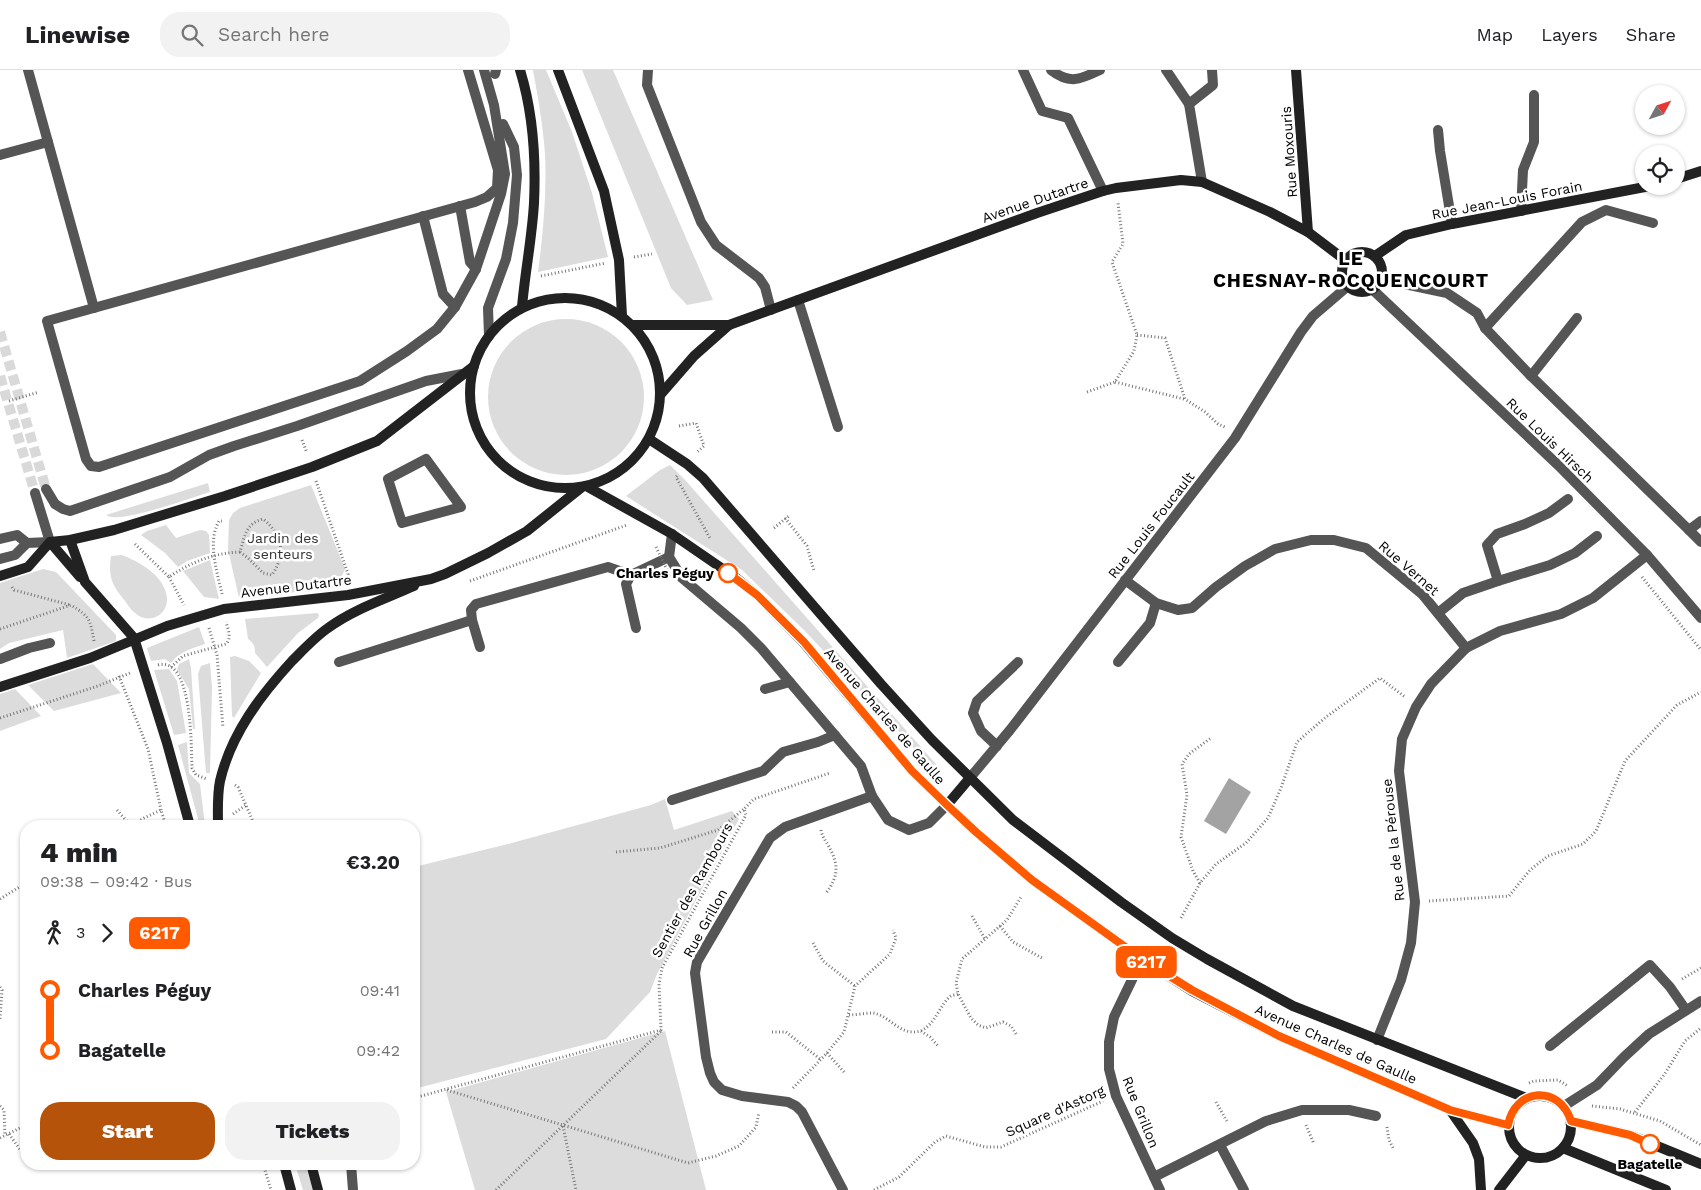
<!DOCTYPE html>
<html lang="en">
<head>
<meta charset="utf-8">
<style>
	:root { --surface:#fff; --page:#f2f2f2; --text:#202124; --muted:#757577; --line:#e0e0e0; --accent:#b45309 }
	body { margin:0; font-family:"Work Sans",sans-serif; background:var(--page); color:var(--text); height:100vh; display:flex; flex-direction:column; font-size:19px; white-space:nowrap }
	* { box-sizing:border-box; margin:0 }
	p { font-size:16px; color:var(--muted) }
	.icon { flex:none; width:28px; height:28px; fill:none; stroke:currentColor; stroke-width:2; stroke-linecap:round; stroke-linejoin:round }
	.map { position:relative; flex:1; overflow:hidden }
	.side { position:absolute; left:20px; top:750px; width:400px; height:350px; display:flex; flex-direction:column; background:var(--surface); border-radius:20px; box-shadow:0 1px 4px #0004 }
	.side>* { flex:none }
	.badge { padding:0 10px; border-radius:8px; font-size:18px; line-height:32px }
	.needle { width:32px; rotate:50deg }
	.buttons { position:absolute; left:1635px; top:15px; display:grid; gap:10px }
	.buttons a { display:grid; place-items:center; width:50px; height:50px; border-radius:50%; background:var(--surface); box-shadow:0 1px 4px #0004; font-size:25px }
	.map>.badge { position:absolute; translate:-50% -50%; box-shadow:0 0 0 2px #fff }
	.legs { display:flex; align-items:center; gap:8px; height:55px; padding:0 20px; font-size:16px }
	.legs p { margin-inline-start:auto }
	.summary { display:flex; align-items:center; justify-content:space-between; height:85px; padding:0 20px }
	h1 { font-size:28px; font-weight:800; line-height:38px }
	.primary-button { display:flex; gap:10px; margin-top:auto; padding:10px 20px }
	.primary-button a { flex:1; height:58px; border-radius:20px; background:var(--accent); color:#fff; font-size:20px; font-weight:800; line-height:58px; text-align:center }
	.primary-button a+a { background:var(--page); color:var(--text) }
	ul { padding:0 20px; list-style:none }
	li { display:flex; align-items:center; gap:18px; height:60px; font-size:19px }
	li i { display:grid; place-items:center; width:8px; height:100%; margin:0 6px; background:currentColor }
	li i::after { content:''; width:12px; height:12px; margin:-6px; border:4px solid; border-radius:50%; background:var(--surface) }
	li p { margin-inline-start:auto }
	li:first-child i { background:linear-gradient(#0000 50%,currentColor 0) }
	li:last-child i { background:linear-gradient(currentColor 50%,#0000 0) }
	header { display:flex; align-items:center; gap:30px; box-sizing:border-box; height:70px; padding:0 25px; background:var(--surface); border-bottom:1px solid var(--line) }
	header strong { font-size:24px }
	nav { display:flex; gap:28px; margin-inline-start:auto; font-size:18px }
	.search { width:350px; height:45px; background:var(--page); display:flex; align-items:center; gap:12px; box-sizing:border-box; padding:0 18px; border-radius:20px; color:var(--muted); font-size:19px }
	.map>svg:first-child { display:block }
	.green { fill:#dcdcdc }
	.water { fill:#a3a3a3 }
	.lines { fill:none; stroke-linecap:round; stroke-linejoin:round }
	.street-tunnel { stroke:#d9d9d9; stroke-width:10; stroke-dasharray:10 5; stroke-linecap:butt }
	.path { stroke:#777; stroke-width:3; stroke-dasharray:1 2.5; stroke-linecap:butt }
	.lane { stroke:#555; stroke-width:10 }
	.street { stroke:#555; stroke-width:10 }
	.secondary { stroke:#222; stroke-width:10 }
	.path-bridge { stroke:#777; stroke-width:3; stroke-dasharray:1 2.5; stroke-linecap:butt }
	.line-1-casing { stroke:#fff; stroke-width:11 }
	.line-1 { stroke:#ff5a00; stroke-width:8 }
	.stop-1-dot { fill:#fff; stroke:#ff5a00; stroke-width:2.5 }
	.labels { text-anchor:middle; dominant-baseline:central; stroke-width:5; stroke-linejoin:round; paint-order:stroke }
	.street-label { font-size:14px; fill:#000; stroke:#fff }
	.park-label { font-size:14px; fill:#333; stroke:#fff }
	.stop-label { font-size:14px; font-weight:bold; fill:#000; stroke:#fff; text-anchor:end }
	.district-label { font-size:19px; font-weight:bold; letter-spacing:1px; fill:#000; stroke:#fff }
</style>
</head>
<body>
<header>
<strong>Linewise</strong>
<div class="search"><svg class="icon" aria-label="search" viewBox="0 0 24 24"><circle cx="10" cy="10" r="6"/><path d="M15 15l6 6"/></svg>Search here</div>
<nav><a>Map</a><a>Layers</a><a>Share</a></nav>
</header>
<div class="map">
<svg width="1701" height="1120" viewBox="0 0 1701 1120">
	<rect width="100%" height="100%" fill="#fff"/>
	<g class="green">
		<path d="M533,0H546L572,62L592,123L608,187L538,202C543,164 547,123 545,84C543,55 538,28 533,0Z"/>
		<path d="M582,0H613L713,230L687,235L671,218Z"/>
		<circle cx="566" cy="327" r="78"/>
		<path d="M670,395L686,411L942,701L938,704L805,561L742,500L626,426L660,400Z"/>
		<path d="M208,413L210,422C193,427 119,455 106,445Z"/>
		<path d="M311,415L345,499L342,506L333,508V518L239,528L228,479L229,450L233,443L240,438Z"/>
		<path d="M166,455L176,468L200,460L206,461L209,465L210,483L187,491L178,497L165,483L141,465L147,461Z"/>
		<path d="M122,485C140,492 165,506 167,528C168,546 148,555 135,543C131,540 128,535 125,531C112,515 108,507 111,486Z"/>
		<path d="M210,490L219,529L204,527L183,501Z"/>
		<path d="M43,499L56,502L116,565V571L67,588L63,560L9,573L0,579V513Z"/>
		<path d="M317,543L319,545L318,548L298,563L267,597L255,583C255,577 254,573 248,569L245,549Z"/>
		<path d="M199,557L205,574C194,578 178,582 171,593L165,589L151,591L147,578Z"/>
		<path d="M235,586L249,591L261,603L234,648L232,646L230,587Z"/>
		<path d="M189,589L191,598L195,659H193L189,619L177,600L179,594Z"/>
		<path d="M210,593L212,617L210,703H206L198,604L201,596Z"/>
		<path d="M93,594L121,623L54,641L28,615Z"/>
		<path d="M169,599L177,611L186,663L174,665L154,600Z"/>
		<path d="M15,619L41,646L0,661V624Z"/>
		<path d="M187,672L189,703L200,714L205,756H200L178,675Z"/>
		<path d="M665,729L674,760L732,741L739,749L657,904L650,922L606,969L414,1019V797L508,774L651,735Z"/>
		<path d="M665,961L706,1120H475L446,1022Z"/>
		<path d="M295,1094H305L313,1120H303Z"/>
	</g>
	<path class="water" d="M1229,708L1251,722L1226,764L1204,751Z"/>
	<g class="lines">
		<g class="street-tunnel">
			<path d="M0,262L46,419"/>
			<path d="M0,306L35,423"/>
		</g>
		<g class="path">
			<path d="M634,187L652,184"/>
			<path d="M541,206L606,193"/>
			<path d="M1137,265L1165,268L1185,329L1205,342L1218,354L1225,357"/>
			<path d="M1115,312L1184,329"/>
			<path d="M1087,322L1115,312L1134,281L1137,265L1112,192L1123,174L1118,133"/>
			<path d="M679,356L696,353L704,376L697,382"/>
			<path d="M302,370L307,383"/>
			<path d="M677,406L676,407L711,470"/>
			<path d="M316,411L348,504L346,511"/>
			<path d="M785,448L807,476L814,501"/>
			<path d="M774,458L790,445"/>
			<path d="M135,474L169,507C191,492 214,483 240,482C245,466 245,454 263,449C283,465 286,484 272,505L263,503L248,488L240,482"/>
			<path d="M169,507L184,535"/>
			<path d="M1642,507L1701,580"/>
			<path d="M470,511L627,455"/>
			<path d="M12,517L14,520L70,535"/>
			<path d="M222,524C217,501 207,472 219,451H222"/>
			<path d="M209,558L217,585L223,658"/>
			<path d="M0,559L71,535C90,547 90,549 94,571"/>
			<path d="M158,595C193,586 191,677 192,698L196,705L207,709"/>
			<path d="M171,597L183,586L226,574C232,568 228,559 226,552"/>
			<path d="M119,606L148,679L161,740"/>
			<path d="M0,648L98,616L130,603"/>
			<path d="M235,715L238,717L255,756"/>
			<path d="M117,740L131,756"/>
			<path d="M233,744L246,735"/>
			<path d="M132,756L144,748L161,740L166,756"/>
			<path d="M821,760C822,766 825,770 828,775C839,794 839,806 826,823"/>
			<path d="M616,782L660,778L718,760L744,739"/>
			<path d="M1200,813L1193,801L1181,767L1187,725L1182,694L1189,684L1211,668"/>
			<path d="M0,829L26,813"/>
			<path d="M1429,831L1509,826L1530,800L1548,786L1583,774L1596,761L1625,691L1677,635L1701,622"/>
			<path d="M972,846L985,869"/>
			<path d="M1181,848L1200,813L1216,794L1246,773L1268,748L1281,718L1297,672L1326,647L1380,608L1405,627"/>
			<path d="M1000,856L1013,872L1042,888"/>
			<path d="M813,873L823,891L855,916"/>
			<path d="M1682,909L1701,898"/>
			<path d="M0,917L2,920L0,949"/>
			<path d="M849,945C856,945 865,943 873,943C889,945 901,967 920,961C935,956 941,932 951,926C953,925 956,925 958,924"/>
			<path d="M921,961L930,967L938,976"/>
			<path d="M772,962H786L820,989"/>
			<path d="M1016,964L1011,956L1003,952L986,958L978,955L971,948L958,924L956,913L962,889L1007,850L1021,827"/>
			<path d="M827,983L844,1002"/>
			<path d="M1529,1013L1534,1011L1558,1010L1568,1016"/>
			<path d="M793,1018L827,983L844,962L855,916L890,884L896,868L893,860"/>
			<path d="M447,1020L688,1093L716,1086L739,1076L756,1057L759,1042"/>
			<path d="M414,1028L661,960L659,914L662,898L746,745L744,739L754,729L830,703"/>
			<path d="M1216,1032L1228,1053"/>
			<path d="M0,1036L4,1040L5,1066"/>
			<path d="M1592,1036L1620,1039L1660,1051L1701,1075"/>
			<path d="M1635,1042L1664,1005L1685,971L1701,958"/>
			<path d="M1306,1055L1314,1074"/>
			<path d="M563,1056L576,1120"/>
			<path d="M1387,1057L1389,1070L1394,1080"/>
			<path d="M9,1064L26,1088"/>
			<path d="M0,1068L26,1055"/>
			<path d="M263,1094L271,1120"/>
			<path d="M496,1120L661,961"/>
			<path d="M874,1120L899,1107L935,1072L946,1066L985,1077H1001L1103,1031"/>
		</g>
		<g class="lane">
			<path d="M28,0L94,238"/>
			<path d="M468,0L498,100L497,118L487,127L475,132L47,251L86,389L91,396L99,397L360,311L407,281L437,259L455,237L476,199L501,124L505,104L494,35L484,0"/>
			<path d="M648,0L647,15L701,152L716,175L759,208L765,217L771,240"/>
			<path d="M1023,0L1042,41L1068,48L1103,121"/>
			<path d="M1051,0C1070,15 1081,9 1100,0"/>
			<path d="M1166,0L1189,34"/>
			<path d="M495,4L496,0"/>
			<path d="M1438,60L1440,81L1452,154"/>
			<path d="M0,85L48,72"/>
			<path d="M1202,112L1189,34L1213,15L1212,0"/>
			<path d="M460,136L470,192L476,199"/>
			<path d="M1521,141L1523,100L1534,72V25"/>
			<path d="M423,146L443,224L455,237"/>
			<path d="M1381,209L1447,223L1477,243L1485,258L1531,306L1689,460L1701,451"/>
			<path d="M798,230L838,357"/>
			<path d="M1485,258L1582,152L1606,140L1653,153"/>
			<path d="M489,266L488,238L506,189L513,153L517,105L514,77L503,54"/>
			<path d="M1531,306L1577,248"/>
			<path d="M426,389L461,437L402,453L388,409Z"/>
			<path d="M55,434L63,439L70,441L170,407L209,385L234,376L297,356L426,311L462,304"/>
			<path d="M1689,460L1701,472"/>
			<path d="M672,464L669,487L682,508L741,558L761,578L861,696L872,726"/>
			<path d="M0,469L17,465L27,473"/>
			<path d="M0,489L15,485L27,473L50,472"/>
			<path d="M631,505L669,487"/>
			<path d="M1125,510L1156,533L1178,540L1192,538L1216,517L1245,496L1275,479L1311,470H1334L1366,478L1423,525L1466,578"/>
			<path d="M1498,511L1487,475L1497,464L1525,454L1549,443L1568,429"/>
			<path d="M1438,543L1463,523L1498,511L1550,495L1575,483L1597,466"/>
			<path d="M472,550L480,577"/>
			<path d="M0,589L29,578L50,573"/>
			<path d="M339,592L472,550L471,540L476,534L608,497L631,505L626,514L636,558"/>
			<path d="M1118,592L1150,553L1156,533"/>
			<path d="M765,619L790,612"/>
			<path d="M997,676L981,661L973,643L977,631L1018,592"/>
			<path d="M672,730L763,701L783,682L818,672L835,665"/>
			<path d="M1550,976L1650,895L1670,917L1686,940"/>
			<path d="M1220,1075L1244,1120"/>
			<path d="M351,1094L353,1120"/>
		</g>
		<g class="street">
			<path d="M1372,219L1558,395L1647,485L1701,548"/>
			<path d="M46,419L55,434"/>
			<path d="M35,423L50,472"/>
			<path d="M969,709L1010,660L1235,368L1301,262L1313,246L1348,216"/>
			<path d="M1142,889L1114,947L1109,972V999L1116,1026L1160,1120"/>
			<path d="M1377,970L1401,910L1411,873L1415,832L1399,701L1402,669L1416,637L1431,614L1466,578L1500,561L1561,544L1593,528L1647,485"/>
			<path d="M1564,1036L1597,1015L1624,987L1649,964L1701,931"/>
			<path d="M1154,1107L1266,1051L1302,1040H1349L1376,1046"/>
			<path d="M843,1120L802,1042L796,1036L788,1032L742,1026L722,1020L714,1012L710,1003L706,987L695,903L697,892L770,768L785,757L872,726L888,750L909,760L929,753L947,735"/>
		</g>
		<g class="secondary">
			<path d="M520,0C533,42 536,89 534,133C532,168 525,202 522,237"/>
			<path d="M558,0L604,121L619,190L622,246"/>
			<path d="M1296,0L1308,162"/>
			<path d="M1676,109L1701,101"/>
			<circle cx="1362" cy="202" r="20"/>
			<path d="M1375,186L1406,165L1452,154L1650,116"/>
			<circle cx="565" cy="323" r="95"/>
			<path d="M632,255H729L1037,143L1103,121L1116,118L1181,110L1202,112L1270,142L1308,162L1345,190"/>
			<path d="M661,324L694,286L729,255"/>
			<path d="M649,369L687,394L703,408L881,614L932,670L1013,750L1121,832L1172,868L1207,889L1293,936L1526,1028"/>
			<path d="M586,416L672,464L736,508L757,525L803,572L912,701L947,735L976,762L1032,810L1142,889L1192,921L1279,966L1450,1040L1508,1055"/>
			<path d="M70,470L85,512L134,568L167,673L190,756"/>
			<path d="M50,472L80,507"/>
			<path d="M0,506L28,497L50,472L70,470L114,460L225,426L312,397L377,371L474,296"/>
			<path d="M0,617L90,588L167,556L224,539L348,525L431,509L445,504L488,483L527,461L582,417"/>
			<path d="M947,735L969,709"/>
			<path d="M218,756C218,741 217,726 220,711C231,664 260,626 292,591C303,580 315,567 328,558C354,539 385,529 414,516"/>
			<circle cx="1540" cy="1057" r="31"/>
			<path d="M1450,1040L1473,1073L1479,1089L1481,1120"/>
			<path d="M1571,1051L1630,1065L1701,1094"/>
			<path d="M1563,1078L1666,1120"/>
			<path d="M284,1094L291,1120"/>
			<path d="M311,1094L318,1120"/>
			<path d="M1499,1120L1526,1085"/>
		</g>
		<g class="path-bridge">
			<path d="M9,331L39,322"/>
			<path d="M656,477L670,506"/>
		</g>
	</g>
	<g class="lines">
		<defs>
			<path id="line-1" d="M728,503L757,525L804,572L912,701L947,735L976,762L1032,810L1142,889L1192,920L1279,966L1450,1040L1508,1055C1515,1018 1559,1014 1571,1051L1630,1065L1650,1074"/>
		</defs>
		<use href="#line-1" class="line-1-casing"/>
		<use href="#line-1" class="line-1"/>
	</g>
	<g class="stop-1-dot">
		<circle cx="728" cy="503" r="9"/>
		<circle cx="1650" cy="1074" r="9"/>
	</g>
	<g class="labels">
		<g class="street-label">
			<text transform="translate(1289 82) rotate(-94)">Rue Moxouris</text>
			<text transform="translate(1035 130) rotate(-19)">Avenue Dutartre</text>
			<text transform="translate(1507 130) rotate(-11)">Rue Jean-Louis Forain</text>
			<text transform="translate(1550 370) rotate(44)">Rue Louis Hirsch</text>
			<text transform="translate(1151 455) rotate(-52)">Rue Louis Foucault</text>
			<text transform="translate(1409 498) rotate(41)">Rue Vernet</text>
			<text transform="translate(296 516) rotate(-7)">Avenue Dutartre</text>
			<text transform="translate(885 646) rotate(49)">Avenue Charles de Gaulle</text>
			<text transform="translate(1393 770) rotate(-96)">Rue de la Pérouse</text>
			<text transform="translate(692 820) rotate(-61)">Sentier des Rambours</text>
			<text transform="translate(705 853) rotate(-61)">Rue Grillon</text>
			<text transform="translate(1336 974) rotate(24)">Avenue Charles de Gaulle</text>
			<text transform="translate(1055 1041) rotate(-24)">Square d'Astorg</text>
			<text transform="translate(1141 1042) rotate(68)">Rue Grillon</text>
		</g>
		<g class="park-label">
			<text x="283" y="468">Jardin des<tspan x="283" dy="16">senteurs</tspan></text>
		</g>
		<g class="stop-label">
			<text x="714" y="503">Charles Péguy</text>
			<text x="1650" y="1094" text-anchor="middle">Bagatelle</text>
		</g>
		<g class="district-label">
			<text x="1351" y="188">LE<tspan x="1351" dy="22">CHESNAY-ROCQUENCOURT</tspan></text>
		</g>
	</g>
</svg>
<div class="buttons">
<a><svg class="needle" viewBox="-14 -14 28 28"><path d="M0-13l5 13h-10z" fill="#e53935"/><path d="M0 13l5-13h-10z" fill="#757577"/></svg></a>
<a><svg class="icon" aria-label="locate" viewBox="0 0 24 24"><circle cx="12" cy="12" r="6"/><path d="M12 2v4M12 18v4M2 12h4M18 12h4"/></svg></a>
</div>
<b class="badge" style="left:1146px;top:892px;background:#ff5a00;color:#fff">6217</b>
<section class="side">
<div class="summary"><div><h1>4 min</h1><p>09:38 – 09:42 · Bus</p></div><b>€3.20</b></div>
<div class="legs"><svg class="icon" aria-label="walk" viewBox="0 0 24 24"><circle cx="13" cy="4" r="2"/><path d="M13 8l-2 6 4 7M11 14l-3 7M7 12l3-4h3l4 4"/></svg>3<svg class="icon" aria-label="forward" viewBox="0 0 24 24"><path d="M9 5l7 7-7 7"/></svg><b class="badge" style="background:#ff5a00;color:#fff">6217</b></div>
<ul>
<li><i style="color:#ff5a00"></i><b>Charles Péguy</b><p>09:41</p></li>
<li><i style="color:#ff5a00"></i><b>Bagatelle</b><p>09:42</p></li>
</ul>
<div class="primary-button"><a>Start</a><a>Tickets</a></div>
</section>
</div>
</body>
</html>
